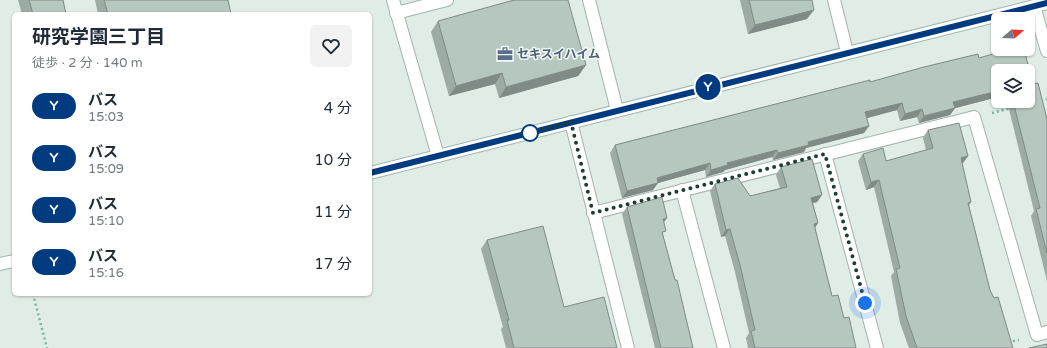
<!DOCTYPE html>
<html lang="ja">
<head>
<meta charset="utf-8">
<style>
	:root { --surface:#fff; --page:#f2f2f3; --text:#1f2937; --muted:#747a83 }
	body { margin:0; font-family:"Varela Round","Noto Sans JP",sans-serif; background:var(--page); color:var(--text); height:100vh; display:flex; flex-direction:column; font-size:15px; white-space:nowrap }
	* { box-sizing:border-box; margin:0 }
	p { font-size:13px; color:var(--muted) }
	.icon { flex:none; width:22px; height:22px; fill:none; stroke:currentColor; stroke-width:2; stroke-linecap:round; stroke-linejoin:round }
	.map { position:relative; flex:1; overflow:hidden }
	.sheet { position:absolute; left:12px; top:12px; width:360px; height:284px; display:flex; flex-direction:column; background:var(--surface); border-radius:6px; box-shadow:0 1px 3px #0004 }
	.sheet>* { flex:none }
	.badge { padding:0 8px; border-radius:13px; font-size:14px; line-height:26px }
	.needle { width:26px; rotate:71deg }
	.fabs { position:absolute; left:991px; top:12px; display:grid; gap:8px }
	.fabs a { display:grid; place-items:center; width:44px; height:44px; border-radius:6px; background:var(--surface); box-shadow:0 1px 3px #0004; font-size:20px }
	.you { position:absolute; width:20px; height:20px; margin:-10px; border:3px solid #fff; border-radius:50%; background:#1a73e8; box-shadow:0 0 0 6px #1a73e833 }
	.map>.badge { position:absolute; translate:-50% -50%; box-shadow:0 0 0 2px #fff }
	.round { display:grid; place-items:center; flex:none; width:42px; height:42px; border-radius:6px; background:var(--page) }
	.headline { display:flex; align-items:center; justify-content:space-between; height:68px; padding:0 20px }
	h1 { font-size:19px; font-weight:700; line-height:30px }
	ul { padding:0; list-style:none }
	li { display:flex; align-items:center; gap:12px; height:52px; padding:0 20px }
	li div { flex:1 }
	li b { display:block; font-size:15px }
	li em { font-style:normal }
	li .badge { min-width:44px; font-weight:700; text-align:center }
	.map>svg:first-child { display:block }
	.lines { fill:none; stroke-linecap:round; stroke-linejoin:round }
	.minor-casing { stroke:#a2b4ad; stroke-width:14 }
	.path { stroke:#7cb39f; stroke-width:2.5; stroke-dasharray:2 3; stroke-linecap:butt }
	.minor { stroke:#fff; stroke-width:12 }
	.wall { fill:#9caba4 }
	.shaded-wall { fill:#7f8b86 }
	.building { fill:#b5c7bf; stroke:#7f8b86 }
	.line-casing { stroke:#fff; stroke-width:9 }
	.line { stroke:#003b80; stroke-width:6 }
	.walk { stroke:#1e3e34; stroke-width:4; stroke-dasharray:0 7.2 }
	.stop-dot { fill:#fff; stroke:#003b80; stroke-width:2 }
	.labels { text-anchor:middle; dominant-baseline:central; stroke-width:3; stroke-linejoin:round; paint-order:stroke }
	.service-label { font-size:12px; font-weight:bold; fill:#4e5e75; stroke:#f0f9f4; text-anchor:start }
</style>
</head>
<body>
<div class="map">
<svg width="1047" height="348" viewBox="0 0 1047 348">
	<rect width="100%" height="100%" fill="#e0ece6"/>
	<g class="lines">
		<defs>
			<g id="minor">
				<path d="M393,0L438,156"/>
				<path d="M589,0L617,110"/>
				<path d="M834,0L847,52"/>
				<path d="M1034,6L1047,51"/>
				<path d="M396,13L447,0"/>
				<path d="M571,122L628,348"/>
				<path d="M825,154L877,348"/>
				<path d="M370,173L1047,3"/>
				<path d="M682,190L724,348"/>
				<path d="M593,213L974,117L1037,335L1047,332"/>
				<path d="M0,264L14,261"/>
			</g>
		</defs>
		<use href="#minor" class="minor-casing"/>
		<g class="path">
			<path d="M1041,101L1047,99"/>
			<path d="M992,113L1011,108"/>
			<path d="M33,294L47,348"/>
			<path d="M1008,342L1019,340"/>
		</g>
		<use href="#minor" class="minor"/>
	</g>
	<g class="wall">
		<path d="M18,0H63L66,14H22Z"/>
		<path d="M95,0H228L231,14H98Z"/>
		<path d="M740,0H812L807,19L748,34Z"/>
		<path d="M438,21L586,65L578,76L499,98L495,84L449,96L431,32Z"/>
		<path d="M1010,49H1024L1033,84L1038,83L1047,119V281L1031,216L1034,211L1007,101H1028V71H998V97L955,108L950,115L919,123L917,117L900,121L897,110L866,118L869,126L864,133L806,148L804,152L773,160L772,157L725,170L723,172L706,177L705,170L658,183L653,190L622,198L610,153L615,145L870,80V82L924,67L978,54L979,58Z"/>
		<path d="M928,130L968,156L962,164L971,202L969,206L990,290L1013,348H909L900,323L891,276L894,272L874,187L866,190L858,161L863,154L886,161L926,150L923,138Z"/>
		<path d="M781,167L822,195L817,202L813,203L818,223L815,228L832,296L844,318L856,348H748L746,338L749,333L735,272L725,236L721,237L710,191L715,184L750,196L780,188L776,175Z"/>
		<path d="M627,207L664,223L663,235L693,348H655L622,214Z"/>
		<path d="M487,240L564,307L617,348H506L501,329L503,327L481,249Z"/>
	</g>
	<g class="shaded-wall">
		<path d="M814,10L807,19L748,34L755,25Z"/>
		<path d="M586,65L578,76L499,98L506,87Z"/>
		<path d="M502,73L495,84L449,96L456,86Z"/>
		<path d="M998,91V97L948,110L953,102Z"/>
		<path d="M902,103L897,110L860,120L865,112Z"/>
		<path d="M955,108L950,115L919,123L924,116Z"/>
		<path d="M922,109L917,117L900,121L905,114Z"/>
		<path d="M869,126L864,133L806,148L804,152L773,160L778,153L808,142Z"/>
		<path d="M777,150L772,157L725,170L723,172L706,177L711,170L727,163Z"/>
		<path d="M968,156L963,163L956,165L961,158Z"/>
		<path d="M710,163L705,170L658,183L653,190L622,198L627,191L657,178Z"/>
		<path d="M879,180L874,187L866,190L871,182Z"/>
		<path d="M822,195L817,202L806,205L811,198Z"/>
		<path d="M667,218L662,225L663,219Z"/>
		<path d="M818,223L813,230L814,224Z"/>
		<path d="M730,229L725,236L721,237L726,230Z"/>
	</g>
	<g class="building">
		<path d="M29,0H63L66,14H33Z"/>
		<path d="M104,0H228L231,14H108Z"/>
		<path d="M514,0H568L586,65L506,87L502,73L456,86L438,21Z"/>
		<path d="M749,0H812L814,10L755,25Z"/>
		<path d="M1010,49H1024L1033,84L1038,83L1047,119V253L1036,209L1040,208L1013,101H1028V71H998V91L953,102L955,108L924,116L922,109L905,114L902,103L865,112L869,126L808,142L809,145L778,153L777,150L727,163L728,165L711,170L710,163L657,178L658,183L627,191L615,145L870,80V82L924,67L978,54L979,58Z"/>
		<path d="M959,123L968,156L961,158L971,202L968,203L990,290L994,298L998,297L1013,348H917L906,316L896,269L900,268L879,180L871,182L863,154L883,148L886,161L933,148L928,130Z"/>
		<path d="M812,159L822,195L811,198L818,223L814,224L832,296L838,295L844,318L849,317L856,348H755L751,331L755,330L740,265L730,229L726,230L715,184L738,178L750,196L787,187L781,167Z"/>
		<path d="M662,197L667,218L663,219L666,231L662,232L675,280H677L693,348H661L627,207Z"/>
		<path d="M543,226L564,307L604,297L617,348H514L507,320H509L487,240Z"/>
		<path d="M1047,344V348H1029Z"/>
	</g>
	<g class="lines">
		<defs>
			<path id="line" d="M370,173L1047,3"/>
		</defs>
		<use href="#line" class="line-casing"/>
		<use href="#line" class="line"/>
		<path class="walk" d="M530,133L526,134L571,122L593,213L825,154L865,303"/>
	</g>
	<defs>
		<symbol id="office-bare" viewBox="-9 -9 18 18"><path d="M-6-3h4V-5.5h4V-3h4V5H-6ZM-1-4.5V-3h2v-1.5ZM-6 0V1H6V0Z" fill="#5c6f8a" stroke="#f0f9f4" stroke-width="2.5" paint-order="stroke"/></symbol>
	</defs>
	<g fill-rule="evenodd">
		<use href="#office-bare" x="494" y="43" width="22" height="22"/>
	</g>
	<circle class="stop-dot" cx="530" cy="133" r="8"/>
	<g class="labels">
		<g class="service-label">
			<text x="517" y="54">セキスイハイム</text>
		</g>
	</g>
</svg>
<div class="fabs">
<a><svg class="needle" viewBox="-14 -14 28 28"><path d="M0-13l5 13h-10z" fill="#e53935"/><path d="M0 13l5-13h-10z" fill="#747a83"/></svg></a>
<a><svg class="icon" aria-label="layers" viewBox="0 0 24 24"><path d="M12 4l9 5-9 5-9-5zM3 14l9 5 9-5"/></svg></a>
</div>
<div class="you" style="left:865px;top:303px"></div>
<b class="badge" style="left:708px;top:87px;background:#003b80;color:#fff">Y</b>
<section class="sheet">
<div class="headline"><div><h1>研究学園三丁目</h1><p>徒歩 · 2 分 · 140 m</p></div><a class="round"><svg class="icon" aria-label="heart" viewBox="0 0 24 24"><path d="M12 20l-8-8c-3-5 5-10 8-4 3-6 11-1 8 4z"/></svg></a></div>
<ul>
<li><span class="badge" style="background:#003b80;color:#fff">Y</span><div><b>バス</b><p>15:03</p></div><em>4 分</em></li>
<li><span class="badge" style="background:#003b80;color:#fff">Y</span><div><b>バス</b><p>15:09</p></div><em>10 分</em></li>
<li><span class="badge" style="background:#003b80;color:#fff">Y</span><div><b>バス</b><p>15:10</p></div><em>11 分</em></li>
<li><span class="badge" style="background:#003b80;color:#fff">Y</span><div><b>バス</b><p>15:16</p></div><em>17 分</em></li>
</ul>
</section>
</div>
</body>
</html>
